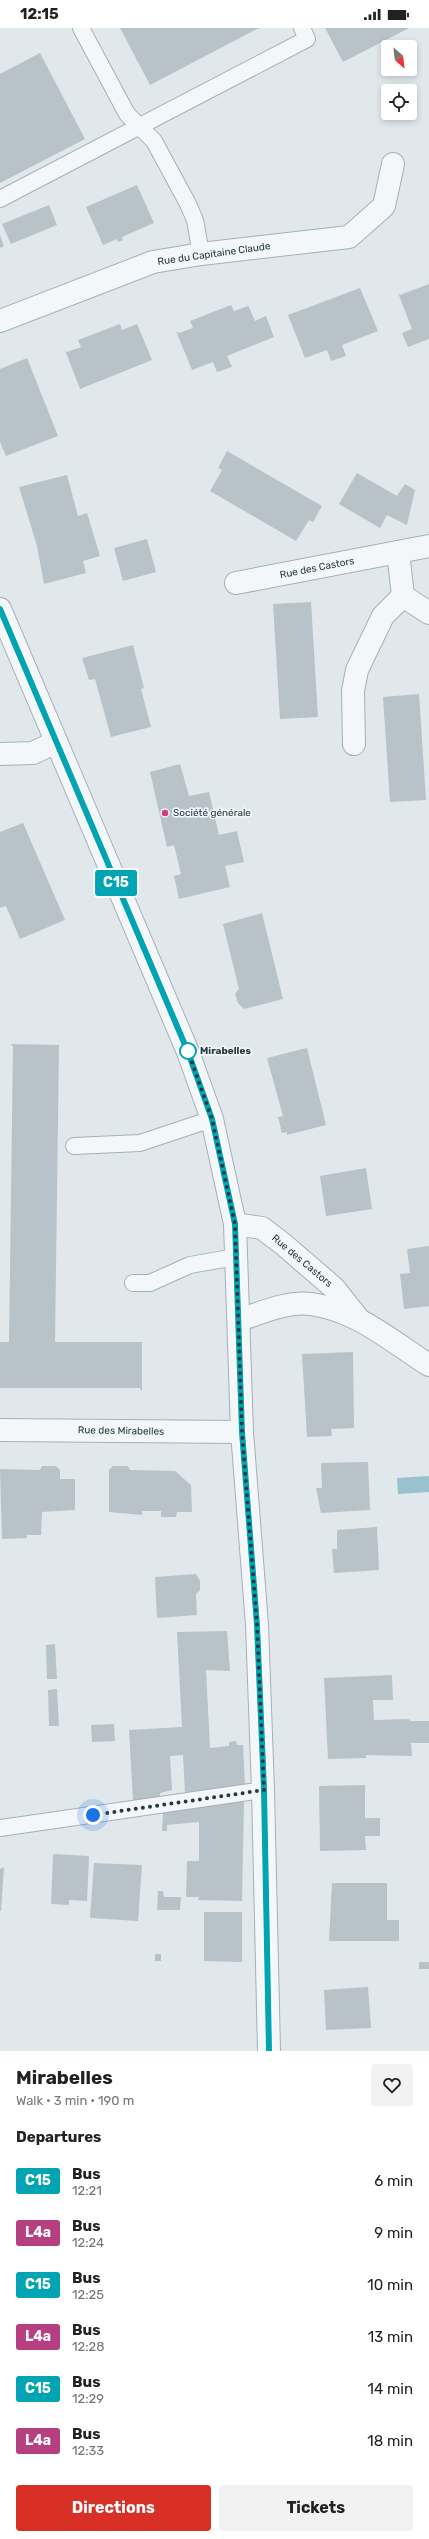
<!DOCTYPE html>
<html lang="en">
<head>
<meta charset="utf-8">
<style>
	:root { --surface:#fff; --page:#f2f2f2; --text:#222; --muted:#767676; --accent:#d93025 }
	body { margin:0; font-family:Rubik,sans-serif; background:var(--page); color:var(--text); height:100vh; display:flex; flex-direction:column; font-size:15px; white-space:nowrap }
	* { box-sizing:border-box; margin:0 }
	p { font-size:13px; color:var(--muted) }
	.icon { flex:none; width:22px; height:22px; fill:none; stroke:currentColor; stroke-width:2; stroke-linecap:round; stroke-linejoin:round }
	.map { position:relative; height:2023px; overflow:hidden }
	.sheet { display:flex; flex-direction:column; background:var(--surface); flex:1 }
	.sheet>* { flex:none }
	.badge { padding:0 8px; border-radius:3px; font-size:14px; line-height:26px }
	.needle { width:26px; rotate:152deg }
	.buttons { position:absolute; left:381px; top:12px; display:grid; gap:8px }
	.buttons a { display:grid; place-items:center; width:36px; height:36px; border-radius:4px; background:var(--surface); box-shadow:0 2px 6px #0003; font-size:20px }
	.you { position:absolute; width:20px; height:20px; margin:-10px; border:3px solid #fff; border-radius:50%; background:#1a73e8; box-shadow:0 0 0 6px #1a73e833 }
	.map>.badge { position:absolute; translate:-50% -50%; box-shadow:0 0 0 2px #fff }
	h2 { padding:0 16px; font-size:15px; line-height:36px }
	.round { display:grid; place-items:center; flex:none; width:42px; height:42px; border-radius:4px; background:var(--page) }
	.head { display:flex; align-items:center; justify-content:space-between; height:68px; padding:0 16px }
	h1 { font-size:19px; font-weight:700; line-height:30px }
	.primary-button { display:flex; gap:8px; margin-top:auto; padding:8px 16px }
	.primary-button a { flex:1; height:46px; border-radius:4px; background:var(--accent); color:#fff; font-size:16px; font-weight:700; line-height:46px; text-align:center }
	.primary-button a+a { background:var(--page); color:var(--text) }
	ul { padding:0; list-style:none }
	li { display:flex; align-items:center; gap:12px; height:52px; padding:0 16px }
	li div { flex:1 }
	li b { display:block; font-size:15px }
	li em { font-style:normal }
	li .badge { min-width:44px; font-weight:700; text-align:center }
	.status { display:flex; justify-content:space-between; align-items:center; height:28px; padding:0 20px; background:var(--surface); direction:ltr }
	.status svg { height:11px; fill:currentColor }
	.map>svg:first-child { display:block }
	.water { fill:#99c1ce }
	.building { fill:#b7c2c9 }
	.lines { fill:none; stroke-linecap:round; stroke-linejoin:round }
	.service-casing { stroke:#a5b0b6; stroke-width:18 }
	.minor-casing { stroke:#a5b0b6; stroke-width:24 }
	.tertiary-casing { stroke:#a5b0b6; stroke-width:24 }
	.service { stroke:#f4f7f9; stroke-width:16 }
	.minor { stroke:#f4f7f9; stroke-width:22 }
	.tertiary { stroke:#f4f7f9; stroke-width:22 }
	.line-casing { stroke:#fff; stroke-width:9 }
	.line { stroke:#00a4b2; stroke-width:6 }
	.walk { stroke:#273a44; stroke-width:4; stroke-dasharray:0 7.2 }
	.poi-dot { fill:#da3b7f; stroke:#f1f6f8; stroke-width:1.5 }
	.stop-dot { fill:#fff; stroke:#00a4b2; stroke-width:2 }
	.labels { text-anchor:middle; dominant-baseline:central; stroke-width:3.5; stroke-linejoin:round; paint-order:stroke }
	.street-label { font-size:10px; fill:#273a44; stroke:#f1f6f8 }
	.poi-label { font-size:10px; fill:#273a44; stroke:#f1f6f8; text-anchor:start }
	.stop-label { font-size:10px; font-weight:bold; fill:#273a44; stroke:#f1f6f8; text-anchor:start }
</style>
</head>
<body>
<div class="status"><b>12:15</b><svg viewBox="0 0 49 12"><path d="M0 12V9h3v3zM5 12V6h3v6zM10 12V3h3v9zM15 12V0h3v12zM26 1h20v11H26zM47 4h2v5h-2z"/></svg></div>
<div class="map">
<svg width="429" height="2023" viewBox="0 0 429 2023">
	<rect width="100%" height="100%" fill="#e1e8eb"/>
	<path class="water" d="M429,1448V1464L398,1466L397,1450Z"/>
	<g class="building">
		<path d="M120,0H259L150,57Z"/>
		<path d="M325,0H409L343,34Z"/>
		<path d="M40,25L85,111L0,155V46Z"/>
		<path d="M137,157L154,195L122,209L123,212L118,214L117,211L103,217L86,179Z"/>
		<path d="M49,177L57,197L11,216L2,196Z"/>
		<path d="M0,207L4,218L0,220Z"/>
		<path d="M429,256V311L408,319L402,305L412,301L398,265L400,267Z"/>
		<path d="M360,260L378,303L342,317L346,328L331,333L327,322L305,330L288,287Z"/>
		<path d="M247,275L255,293L266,288L274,309L227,328L232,339L217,344L213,334L192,342L176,303L179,305L193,300L190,293L231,277L234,283L248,278Z"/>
		<path d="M120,296L122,302L137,296L152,332L80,361L65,322L67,324L81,319L78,312Z"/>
		<path d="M27,330L58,408L6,428L0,414V341Z"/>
		<path d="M227,423L322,478L313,494L309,492L296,513L210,463L222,442L218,440Z"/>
		<path d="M357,445L397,468L405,456L415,462L407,497L387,487L380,500L339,476Z"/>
		<path d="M67,447L78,488L87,485L100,528L83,533L86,545L44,556L37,518L19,459Z"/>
		<path d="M147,511L156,544L123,553L114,520Z"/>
		<path d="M311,574L318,689L280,691L273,576Z"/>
		<path d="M133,617L144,660L141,661L151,699L111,709L95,651L89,652L82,630Z"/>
		<path d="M419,666L426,772L390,774L383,669Z"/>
		<path d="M180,736L189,768L209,764L219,807L237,803L244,834L225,838L230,859L179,871L174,848L181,846L174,817L167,819L150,744Z"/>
		<path d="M23,795L65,892L20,911L6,878L0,880V804Z"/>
		<path d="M262,885L283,971L244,981L238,975L235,966L239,961L223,896Z"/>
		<path d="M10,1016L59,1017L55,1314H142V1364L140,1360H0V1314H9L13,1018Z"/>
		<path d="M307,1020L326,1097L287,1107V1104L282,1105L278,1089L283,1088L267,1030Z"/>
		<path d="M366,1140L372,1181L326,1188L320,1148Z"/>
		<path d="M429,1218V1278L404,1281L400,1246L410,1245L407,1221Z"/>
		<path d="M353,1324L354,1400L331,1401L332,1408L307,1409L302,1326Z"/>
		<path d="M368,1434L370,1482L321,1485L316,1460H322L321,1435Z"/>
		<path d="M42,1438H56L60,1442V1451H75V1482L42,1484L41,1507H27V1510L2,1511L0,1441L40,1442Z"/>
		<path d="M113,1438H128L130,1442L175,1443L191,1457L192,1484H177L176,1489H161V1483H142V1487L109,1484V1442Z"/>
		<path d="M377,1499L379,1542L334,1545L332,1521H337V1502Z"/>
		<path d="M196,1546L200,1553V1562L196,1566L197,1587L157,1590L155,1549Z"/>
		<path d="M227,1603L230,1643L206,1642L210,1720L229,1718V1714L236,1713L237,1717H243L245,1757L185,1765L183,1727L170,1728L172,1762L160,1765V1769L133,1773L129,1702L182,1699L177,1604Z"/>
		<path d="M55,1616L57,1651H47L46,1617Z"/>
		<path d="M392,1647L393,1672H373L374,1692L409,1691L410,1693H429V1715H411L412,1728L366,1727V1730L328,1731L324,1650Z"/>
		<path d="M57,1661L59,1698H49L48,1662Z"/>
		<path d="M114,1696L115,1713L92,1714L91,1697Z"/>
		<path d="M365,1757V1790H380V1808H365L366,1822L320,1823L319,1758Z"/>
		<path d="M244,1772L242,1873L198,1872L199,1869H186L187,1833H199V1794L167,1797V1803H162L163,1785Z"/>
		<path d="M53,1826L89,1828L87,1873L69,1872V1877L51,1876Z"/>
		<path d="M94,1835L142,1837L138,1893L90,1890Z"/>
		<path d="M4,1839L1,1883H0V1841Z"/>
		<path d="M332,1855H387V1892H399V1913H329Z"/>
		<path d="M158,1863H163L164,1869H181L180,1882H157Z"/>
		<path d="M204,1884H242V1934L204,1933Z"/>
		<rect x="155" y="1926" width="6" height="7"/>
		<rect x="419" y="1934" width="10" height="7"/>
		<path d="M368,1959L371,2000L326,2002L324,1962Z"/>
	</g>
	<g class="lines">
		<defs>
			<g id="service">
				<path d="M81,0L127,86L154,113L188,176L195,192L201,226"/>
				<path d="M0,171L307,11L302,0"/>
				<path d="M74,1118L140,1115L212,1091"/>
				<path d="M133,1255H150L190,1237L236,1229"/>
				<path d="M0,1800L263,1762"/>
			</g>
			<g id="minor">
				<path d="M0,293L153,234L201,226L349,209L384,178L393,136"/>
				<path d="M398,524L403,568L429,585"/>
				<path d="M236,555L429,518"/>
				<path d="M354,716L353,663L357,642L383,588L403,568"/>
				<path d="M0,726L33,725L56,714"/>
				<path d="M235,1196L262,1200L283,1216L334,1260L357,1289"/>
				<path d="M239,1292C261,1285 287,1273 311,1276C356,1282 391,1313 429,1337"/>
				<path d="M0,1402L242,1404"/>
			</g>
			<path id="tertiary" d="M0,581L188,1024L212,1091L235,1196L242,1404L257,1597L263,1762L269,2023"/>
		</defs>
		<use href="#service" class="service-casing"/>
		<use href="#minor" class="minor-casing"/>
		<use href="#tertiary" class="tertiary-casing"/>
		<use href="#service" class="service"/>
		<use href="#minor" class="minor"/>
		<use href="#tertiary" class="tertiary"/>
	</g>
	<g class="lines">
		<defs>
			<path id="line" d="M0,581L188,1024L212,1091L235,1196L242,1404L257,1597L264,1762L269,2023"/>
		</defs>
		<use href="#line" class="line-casing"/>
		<use href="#line" class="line"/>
		<path class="walk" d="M93,1787L264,1762L257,1597L242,1404L235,1196L212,1091L188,1023"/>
	</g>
	<circle class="poi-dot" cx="165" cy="785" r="4"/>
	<circle class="stop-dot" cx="188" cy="1023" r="8"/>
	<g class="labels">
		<g class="street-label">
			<text transform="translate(214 226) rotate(-8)">Rue du Capitaine Claude</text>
			<text transform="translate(317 540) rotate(-11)">Rue des Castors</text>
			<text transform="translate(302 1233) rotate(40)">Rue des Castors</text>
			<text transform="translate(121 1403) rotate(1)">Rue des Mirabelles</text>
		</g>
		<g class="poi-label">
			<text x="173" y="785">Société générale</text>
		</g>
		<g class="stop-label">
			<text x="200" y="1023">Mirabelles</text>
		</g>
	</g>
</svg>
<div class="buttons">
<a><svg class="needle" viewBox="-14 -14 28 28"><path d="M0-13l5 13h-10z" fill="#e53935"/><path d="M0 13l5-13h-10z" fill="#767676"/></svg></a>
<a><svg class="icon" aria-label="locate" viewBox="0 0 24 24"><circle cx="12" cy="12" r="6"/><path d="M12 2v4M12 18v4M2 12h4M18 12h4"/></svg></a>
</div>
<div class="you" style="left:93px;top:1787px"></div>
<b class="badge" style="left:116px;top:855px;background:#00a4b2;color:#fff">C15</b>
</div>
<section class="sheet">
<div class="head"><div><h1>Mirabelles</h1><p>Walk · 3 min · 190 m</p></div><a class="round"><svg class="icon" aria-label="heart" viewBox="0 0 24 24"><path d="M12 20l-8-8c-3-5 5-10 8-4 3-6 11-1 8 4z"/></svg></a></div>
<h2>Departures</h2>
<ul>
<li><span class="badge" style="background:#00a4b2;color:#fff">C15</span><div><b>Bus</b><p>12:21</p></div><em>6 min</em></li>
<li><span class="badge" style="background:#b63f82;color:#fff">L4a</span><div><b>Bus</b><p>12:24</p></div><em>9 min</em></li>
<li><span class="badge" style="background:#00a4b2;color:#fff">C15</span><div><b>Bus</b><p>12:25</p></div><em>10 min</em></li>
<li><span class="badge" style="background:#b63f82;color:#fff">L4a</span><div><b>Bus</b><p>12:28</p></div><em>13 min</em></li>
<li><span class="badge" style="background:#00a4b2;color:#fff">C15</span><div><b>Bus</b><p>12:29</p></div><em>14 min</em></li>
<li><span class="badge" style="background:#b63f82;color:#fff">L4a</span><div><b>Bus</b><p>12:33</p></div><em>18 min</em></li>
</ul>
<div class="primary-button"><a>Directions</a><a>Tickets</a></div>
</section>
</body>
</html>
